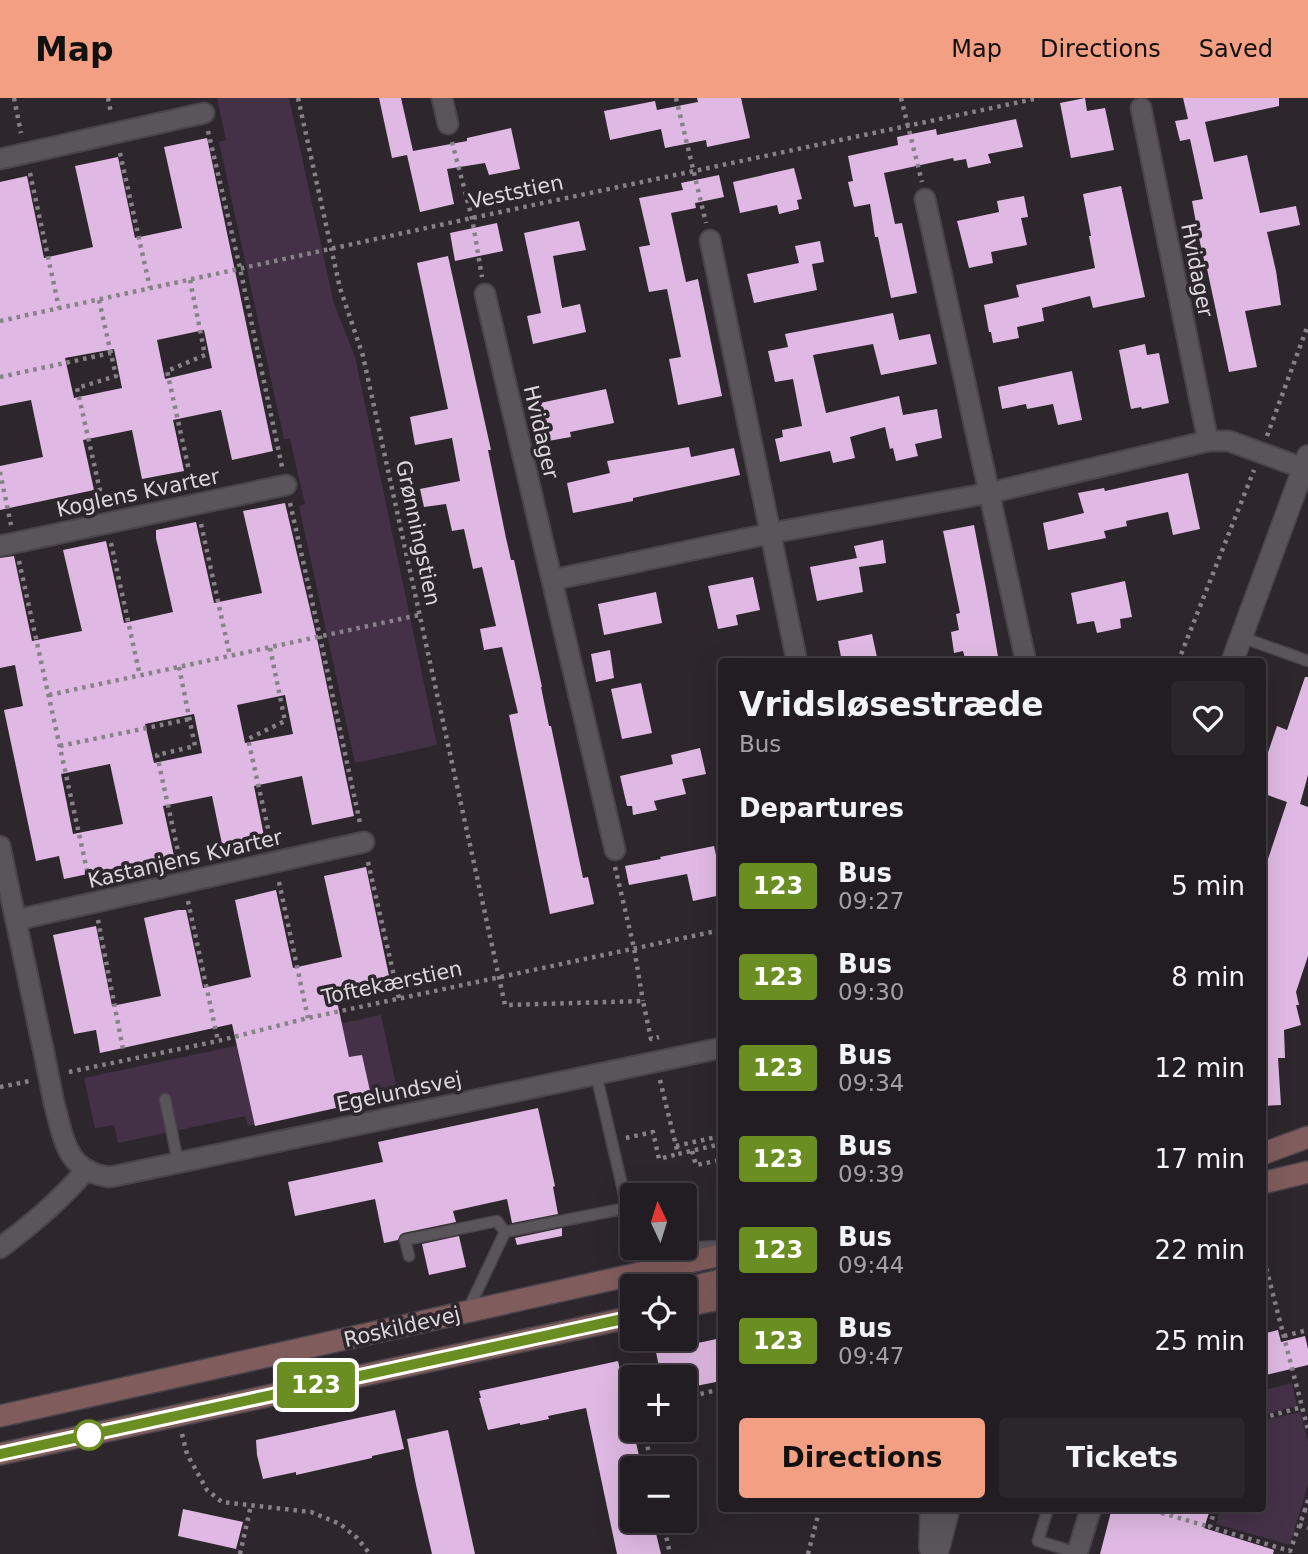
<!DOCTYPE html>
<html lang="en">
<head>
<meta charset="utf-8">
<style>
	:root { --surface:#221d22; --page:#2a262a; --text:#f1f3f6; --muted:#a2a2a5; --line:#3f3b40; --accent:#f39f83 }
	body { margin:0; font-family:"DejaVu Sans",sans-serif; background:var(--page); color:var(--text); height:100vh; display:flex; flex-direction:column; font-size:26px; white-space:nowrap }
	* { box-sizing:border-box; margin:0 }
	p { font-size:23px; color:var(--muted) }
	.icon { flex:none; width:38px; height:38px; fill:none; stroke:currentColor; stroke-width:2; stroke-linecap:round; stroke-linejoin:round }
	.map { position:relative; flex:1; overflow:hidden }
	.side { position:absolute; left:718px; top:560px; width:548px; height:854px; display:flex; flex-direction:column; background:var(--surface); border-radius:7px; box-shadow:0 7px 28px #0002,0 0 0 2px var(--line) }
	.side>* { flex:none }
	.badge { padding:0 14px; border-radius:5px; font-size:24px; line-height:46px }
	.needle { width:46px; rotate:356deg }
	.fabs { position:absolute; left:620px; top:1085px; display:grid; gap:14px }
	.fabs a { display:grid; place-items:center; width:77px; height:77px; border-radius:7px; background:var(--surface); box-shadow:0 7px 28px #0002,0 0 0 2px var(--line); font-size:35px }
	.map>.badge { position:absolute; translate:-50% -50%; box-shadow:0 0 0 4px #fff }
	h2 { padding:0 21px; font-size:26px; line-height:63px }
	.round { display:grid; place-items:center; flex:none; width:74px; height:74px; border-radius:7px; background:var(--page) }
	.headline { display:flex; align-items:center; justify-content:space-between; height:119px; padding:0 21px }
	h1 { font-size:33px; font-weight:700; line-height:52px }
	.primary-button { display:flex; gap:14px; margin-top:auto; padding:14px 21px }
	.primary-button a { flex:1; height:80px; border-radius:7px; background:var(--accent); color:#111; font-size:28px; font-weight:700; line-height:80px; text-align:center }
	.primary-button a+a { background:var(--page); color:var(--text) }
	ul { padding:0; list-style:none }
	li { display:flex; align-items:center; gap:21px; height:91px; padding:0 21px }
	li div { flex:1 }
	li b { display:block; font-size:26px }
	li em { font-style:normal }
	li .badge { min-width:77px; font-weight:700; text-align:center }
	header { display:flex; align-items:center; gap:42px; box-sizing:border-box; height:98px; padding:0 35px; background:var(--accent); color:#111 }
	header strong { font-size:33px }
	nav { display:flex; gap:38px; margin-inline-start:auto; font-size:24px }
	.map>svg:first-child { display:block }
	.green { fill:#443147 }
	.building { fill:#dfb9e3; fill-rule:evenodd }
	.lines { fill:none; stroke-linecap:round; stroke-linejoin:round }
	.service-casing { stroke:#49444a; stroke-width:13 }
	.minor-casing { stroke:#49444a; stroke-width:23 }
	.tertiary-casing { stroke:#49444a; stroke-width:24 }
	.secondary-casing { stroke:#49444a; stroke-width:24 }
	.path { stroke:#878288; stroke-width:4.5; stroke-dasharray:3.5 5; stroke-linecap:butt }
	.service { stroke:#5a545b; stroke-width:10 }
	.minor { stroke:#5a545b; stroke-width:19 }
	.tertiary { stroke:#5a545b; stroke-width:21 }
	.secondary { stroke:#805c5c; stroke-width:21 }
	.minor-bridge-casing { stroke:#49444a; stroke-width:23; stroke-linecap:butt }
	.minor-bridge { stroke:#5a545b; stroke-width:19 }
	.line-casing { stroke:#fff; stroke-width:16 }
	.line { stroke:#6b8e23; stroke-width:10 }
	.stop-dot { fill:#fff; stroke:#6b8e23; stroke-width:3.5 }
	.labels { text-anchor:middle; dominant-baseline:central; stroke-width:7; stroke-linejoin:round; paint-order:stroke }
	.street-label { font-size:21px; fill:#dcd8dd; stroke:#2d272d }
</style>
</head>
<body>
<header>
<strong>Map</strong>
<nav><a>Map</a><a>Directions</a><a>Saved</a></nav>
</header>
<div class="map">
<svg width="1308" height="1456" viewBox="0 0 1308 1456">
	<rect width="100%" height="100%" fill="#2d272d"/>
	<g class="green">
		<path d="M217,0H289L334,206L355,259L437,647L355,665L299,408L305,406L290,341H284L219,44L226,42Z"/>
		<path d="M381,917L398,996L248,1028L245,1018L118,1045L114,1027L95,1030L84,980Z"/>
		<path d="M1292,1285L1297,1308L1262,1317V1293Z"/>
		<path d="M1300,1314L1308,1344V1386L1290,1447L1216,1426L1220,1411L1262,1410V1323Z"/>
	</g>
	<g class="building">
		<path d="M379,0H401L413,53L467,43V40L511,30L520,71L489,77L485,65L447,71L454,106L420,114L407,57L392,60Z"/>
		<path d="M697,0H741L750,40L707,49L706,42L665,50L661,31L610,42L604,13L655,3L657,12L698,4Z"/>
		<path d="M1085,0L1087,13L1105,10L1114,52L1071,60L1060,5Z"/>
		<path d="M1183,0H1279V8L1205,24L1214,64L1247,57L1260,115L1296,108L1300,127L1267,134L1276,173L1281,207L1245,213L1257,269L1229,274L1206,166H1205L1198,136L1192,103L1203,101L1190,41L1180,43L1175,23L1188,21Z"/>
		<path d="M1016,21L1023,49L988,56L991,65L968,70L966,61L954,63L953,60L884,75L895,126L902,125L917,195L891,200L878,139H875L870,106L854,109L848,84L853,83L848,58L898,47L897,39L936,31L937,37Z"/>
		<path d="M207,40L273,353L232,362L221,312L173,322L184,373L142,381L132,332L83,342L94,392L0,412V368L43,359L31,302L0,308V84L27,78L44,160L93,149L75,68L118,59L135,140L182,130L164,49ZM204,232L212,270L165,281L157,242ZM114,251L122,290L74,300L65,260Z"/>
		<path d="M794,70L802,101L797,102L799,111L779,116L777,107L740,115L733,84Z"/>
		<path d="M719,77L724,99L695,105L696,110L671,115L686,184L698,181L722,298L678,307L669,261L681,259L667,191L649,194L639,149L650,147L639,100L683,92L681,85Z"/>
		<path d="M1121,88L1145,199L1093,210L1090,198L1042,210L1044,223L1017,229L1019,240L993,245L991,234H989L984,207L1019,199L1016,187L1095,170L1089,138H1091L1083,96Z"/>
		<path d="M1024,98L1028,119L1021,120L1027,147L991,154L993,165L969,170L957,123L999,114L997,103Z"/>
		<path d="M579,123L586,152L553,158L562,210L580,206L586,234L533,246L527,218L541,215L524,135Z"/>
		<path d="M497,125L503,153L455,163L450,135Z"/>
		<path d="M820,143L824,164L812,166L817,192L754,205L747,176L799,165L795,148Z"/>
		<path d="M448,158L491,352H488L506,440L511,462H514L542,589H541L549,628H551L583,780L588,779L594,806L550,816L509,617L518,615L502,549L484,552L480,531L496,528L482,469L473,471L464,431L452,433L446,406L424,409L420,391L460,383L452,340L415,347L410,319L448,311L417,165Z"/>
		<path d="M893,215L899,242L930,236L937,266L881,277L873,246L813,257L826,315L899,298L903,317L937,311L942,340L915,346L918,358L896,363L893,350L890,351L885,329L850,339L855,360L833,365L830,353L780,364L775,341L783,339L782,332L802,328L793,281L775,284L768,253L788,249L785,236Z"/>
		<path d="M1145,246L1147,257L1159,255L1169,305L1142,311L1141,309L1131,311L1119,252Z"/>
		<path d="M1072,273L1082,322L1058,327L1053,306L1027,311L1026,306L1002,311L998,289Z"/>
		<path d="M606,291L614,325L570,334L571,339L548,343L540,305Z"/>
		<path d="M689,349L691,359L734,350L740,377L633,400V403L573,415L567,385L610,375L607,363Z"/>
		<path d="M1188,375L1200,431L1173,437L1168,414L1126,423L1127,428L1104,433L1106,440L1048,452L1043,425L1084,415L1078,395L1104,390L1105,393Z"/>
		<path d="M285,405L318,545L354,718L312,727L302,678L254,688L264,738L222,746L212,698L163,708L174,758L64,781L59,758L36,763L4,612L23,608L15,567L0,570V460L14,458L32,543L82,533L63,452L106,443L124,525L173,514L156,440V432L196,424L214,505L262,495L243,413ZM285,597L293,636L245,645L237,607ZM194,616L202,655L154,665L145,626ZM110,666L123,726L73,736L61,676Z"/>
		<path d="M974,427L986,490L999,564H966L963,553L954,555L951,534L959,532L956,516L960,515L943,433Z"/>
		<path d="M883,442L886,465L859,469L863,494L817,503L810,469L857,460L854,448Z"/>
		<path d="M753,479L760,512L736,517L738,527L718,531L708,488Z"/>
		<path d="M1125,483L1132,519L1120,521L1121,530L1097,535L1094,523L1077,526L1071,495Z"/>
		<path d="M656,494L662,525L604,537L598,506Z"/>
		<path d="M872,536L878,564H842L838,543Z"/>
		<path d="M610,552L614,580L596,584L591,556Z"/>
		<path d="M1305,579H1308V677L1300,706L1308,709V858L1296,894L1299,907H1296L1301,927L1284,932L1285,960H1278L1281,1007L1262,1008V766L1266,767L1287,704L1262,695V672L1277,628L1287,632Z"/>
		<path d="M641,585L652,635L622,641L611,591Z"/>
		<path d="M700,650L706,676L682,681L686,696L654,703L657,712L633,717L632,708H627L620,678L673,666L671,657Z"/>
		<path d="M714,748L721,780V797L693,803L687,776L629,787L625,768L661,761L660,759Z"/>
		<path d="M366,769L392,892L337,903L349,959L362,957L372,1002L255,1028L232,926L100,955L96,932L74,936L53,837L96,828L112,908L161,898L144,820L178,812H186L203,890L251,879L235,802L276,792L293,870L342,859L324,778Z"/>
		<path d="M538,1010L555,1088L553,1089L558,1116L512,1125L507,1101L453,1113L456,1124L403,1135L400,1137L398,1142L384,1145L375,1101L295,1118L288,1084L383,1064L378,1044Z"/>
		<path d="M562,1130V1138L517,1147L515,1140Z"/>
		<path d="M459,1138L466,1169L429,1177L422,1146Z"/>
		<path d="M1278,1232L1281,1244L1305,1238L1308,1251V1267L1262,1278V1236Z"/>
		<path d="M721,1240V1283L696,1288L695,1285L684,1288V1279H661L656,1254Z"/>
		<path d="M618,1263L632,1324V1332H633L642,1370H632V1423H653L661,1456H617L586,1310L548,1318L549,1321L520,1327V1325L488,1332L479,1300H481L479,1293Z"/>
		<path d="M395,1312L404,1351L372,1358V1360L296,1377V1374L263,1381L257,1357L256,1342Z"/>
		<path d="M448,1332L475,1456H432L416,1387L407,1341Z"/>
		<path d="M1112,1410H1188L1209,1415L1204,1430L1274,1452L1273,1456H1100Z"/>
		<path d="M183,1411L243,1424L236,1451L178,1438Z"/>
	</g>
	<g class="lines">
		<defs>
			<g id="service">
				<path d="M1241,539L1308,563"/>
				<path d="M596,976L630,1122L632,1123"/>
				<path d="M165,1001L178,1064"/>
				<path d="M505,1134L627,1110"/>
				<path d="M684,1150L721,1148"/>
				<path d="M409,1158L405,1142L497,1123L505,1134"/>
				<path d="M468,1212L505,1134"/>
				<path d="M1048,1410L1038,1443L1078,1455"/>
			</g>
			<g id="minor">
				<path d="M442,0L448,26"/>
				<path d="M1141,10L1208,343"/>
				<path d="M0,61L204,15"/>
				<path d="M925,101L1026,564"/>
				<path d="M710,142L797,564"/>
				<path d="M485,196L615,752"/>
				<path d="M0,448L286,387"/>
				<path d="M552,482L772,435L989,395L1208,343H1229L1308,372"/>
				<path d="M0,748L44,955"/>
				<path d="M16,822L364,744"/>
				<path d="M54,1005C64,1041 66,1074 110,1079L721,950"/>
				<path d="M0,1150C31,1127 61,1102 86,1072"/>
				<path d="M1077,1456L1091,1410"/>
			</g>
			<g id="tertiary">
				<path d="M1232,564L1308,358"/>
				<path d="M930,1450L931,1410"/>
				<path d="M937,1456L949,1410"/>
			</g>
			<g id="secondary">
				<path d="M1262,1056L1308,1039"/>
				<path d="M1262,1085L1308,1074"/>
				<path d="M684,1191L721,1182"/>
				<path d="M684,1208L721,1201"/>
				<path d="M0,1318L721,1157"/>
				<path d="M0,1356L632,1219"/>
			</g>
		</defs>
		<use href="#service" class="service-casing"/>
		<use href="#minor" class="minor-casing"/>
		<use href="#tertiary" class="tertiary-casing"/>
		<use href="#secondary" class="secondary-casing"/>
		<g class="path">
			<path d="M14,0L21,35"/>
			<path d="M108,0L111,15"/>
			<path d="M298,0L340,190L363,258L505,907L643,903L651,941L659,939"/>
			<path d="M676,0L706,125"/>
			<path d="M901,0L922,84"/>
			<path d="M208,33L240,170L282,369"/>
			<path d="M452,44L472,120L482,179"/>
			<path d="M120,55L150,190"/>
			<path d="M30,75L59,210"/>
			<path d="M190,182L205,257L167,273L192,386"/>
			<path d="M99,202L116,278L77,290L103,406"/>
			<path d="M0,223L472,120L1039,0"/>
			<path d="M0,279L111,255"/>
			<path d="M1267,338L1308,227"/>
			<path d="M0,374L11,427"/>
			<path d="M290,405L320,539L360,725"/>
			<path d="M201,426L230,558"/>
			<path d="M111,445L140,578"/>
			<path d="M19,463L90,786"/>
			<path d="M270,550L285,623L248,641L271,744"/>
			<path d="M1178,564L1254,372"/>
			<path d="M179,569L195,648L157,657L181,767"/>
			<path d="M49,597L419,517"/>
			<path d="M60,648L190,621"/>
			<path d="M368,764L399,900"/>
			<path d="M615,769L634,850L643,903"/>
			<path d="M279,784L308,920"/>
			<path d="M188,803L218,943"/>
			<path d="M98,822L123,951"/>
			<path d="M69,974L218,943L308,920L721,832"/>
			<path d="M660,982L678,1056L721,1046"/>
			<path d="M0,989L30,983"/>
			<path d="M626,1040L653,1034L659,1061L678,1056"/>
			<path d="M676,1048L721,1038"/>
			<path d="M692,1053L696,1067L721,1062"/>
			<path d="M1262,1154L1308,1332"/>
			<path d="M1284,1238L1308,1232"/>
			<path d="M684,1300L721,1291"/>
			<path d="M1262,1320L1302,1309"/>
			<path d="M644,1332L652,1370"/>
			<path d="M182,1336L187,1356L207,1392L222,1404L311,1414L340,1426L357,1440L370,1456"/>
			<path d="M1308,1402L1305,1412H1308"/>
			<path d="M1145,1410L1210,1429"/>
			<path d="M1215,1410L1210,1429L1290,1453L1305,1412"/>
			<path d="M663,1423L670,1456"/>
			<path d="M1299,1427L1308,1430"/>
			<path d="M240,1456L251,1407"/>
			<path d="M808,1456L820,1410"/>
		</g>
		<use href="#service" class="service"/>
		<use href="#minor" class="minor"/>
		<use href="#tertiary" class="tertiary"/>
		<use href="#secondary" class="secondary"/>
		<defs>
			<path id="minor-bridge" d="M44,955L54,1005"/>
		</defs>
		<use href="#minor-bridge" class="minor-bridge-casing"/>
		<use href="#minor-bridge" class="minor-bridge"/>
	</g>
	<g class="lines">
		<defs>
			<path id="line" d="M0,1356L632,1219"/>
		</defs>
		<use href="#line" class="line-casing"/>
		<use href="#line" class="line"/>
	</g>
	<circle class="stop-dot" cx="89" cy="1337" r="14"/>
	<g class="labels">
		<g class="street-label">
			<text transform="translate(516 94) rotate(-12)">Veststien</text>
			<text transform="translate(1197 172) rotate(79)">Hvidager</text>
			<text transform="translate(541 334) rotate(77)">Hvidager</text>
			<text transform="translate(138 395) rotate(-12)">Koglens Kvarter</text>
			<text transform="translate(418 435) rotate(78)">Grønningstien</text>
			<text transform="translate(185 761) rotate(-13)">Kastanjens Kvarter</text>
			<text transform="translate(392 885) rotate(-12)">Toftekærstien</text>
			<text transform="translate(399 994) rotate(-12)">Egelundsvej</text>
			<text transform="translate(402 1229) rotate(-13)">Roskildevej</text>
		</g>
	</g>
</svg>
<div class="fabs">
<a><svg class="needle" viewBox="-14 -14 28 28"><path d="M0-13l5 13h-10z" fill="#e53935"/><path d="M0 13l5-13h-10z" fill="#a2a2a5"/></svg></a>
<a><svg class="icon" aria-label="locate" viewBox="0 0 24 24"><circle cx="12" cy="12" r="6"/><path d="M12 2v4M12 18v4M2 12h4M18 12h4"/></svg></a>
<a>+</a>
<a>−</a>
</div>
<b class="badge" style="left:316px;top:1287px;background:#6b8e23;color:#fff">123</b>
<section class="side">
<div class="headline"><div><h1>Vridsløsestræde</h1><p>Bus</p></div><a class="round"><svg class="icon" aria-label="heart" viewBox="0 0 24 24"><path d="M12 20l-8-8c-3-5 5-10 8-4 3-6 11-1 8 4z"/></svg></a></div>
<h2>Departures</h2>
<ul>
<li><span class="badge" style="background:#6b8e23;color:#fff">123</span><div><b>Bus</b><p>09:27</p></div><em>5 min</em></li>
<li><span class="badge" style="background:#6b8e23;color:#fff">123</span><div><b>Bus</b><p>09:30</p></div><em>8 min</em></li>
<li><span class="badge" style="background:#6b8e23;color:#fff">123</span><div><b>Bus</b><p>09:34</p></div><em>12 min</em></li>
<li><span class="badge" style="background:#6b8e23;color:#fff">123</span><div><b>Bus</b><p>09:39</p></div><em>17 min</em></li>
<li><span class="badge" style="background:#6b8e23;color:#fff">123</span><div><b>Bus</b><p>09:44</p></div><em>22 min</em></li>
<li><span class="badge" style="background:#6b8e23;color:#fff">123</span><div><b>Bus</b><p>09:47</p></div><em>25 min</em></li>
</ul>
<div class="primary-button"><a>Directions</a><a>Tickets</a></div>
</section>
</div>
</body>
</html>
